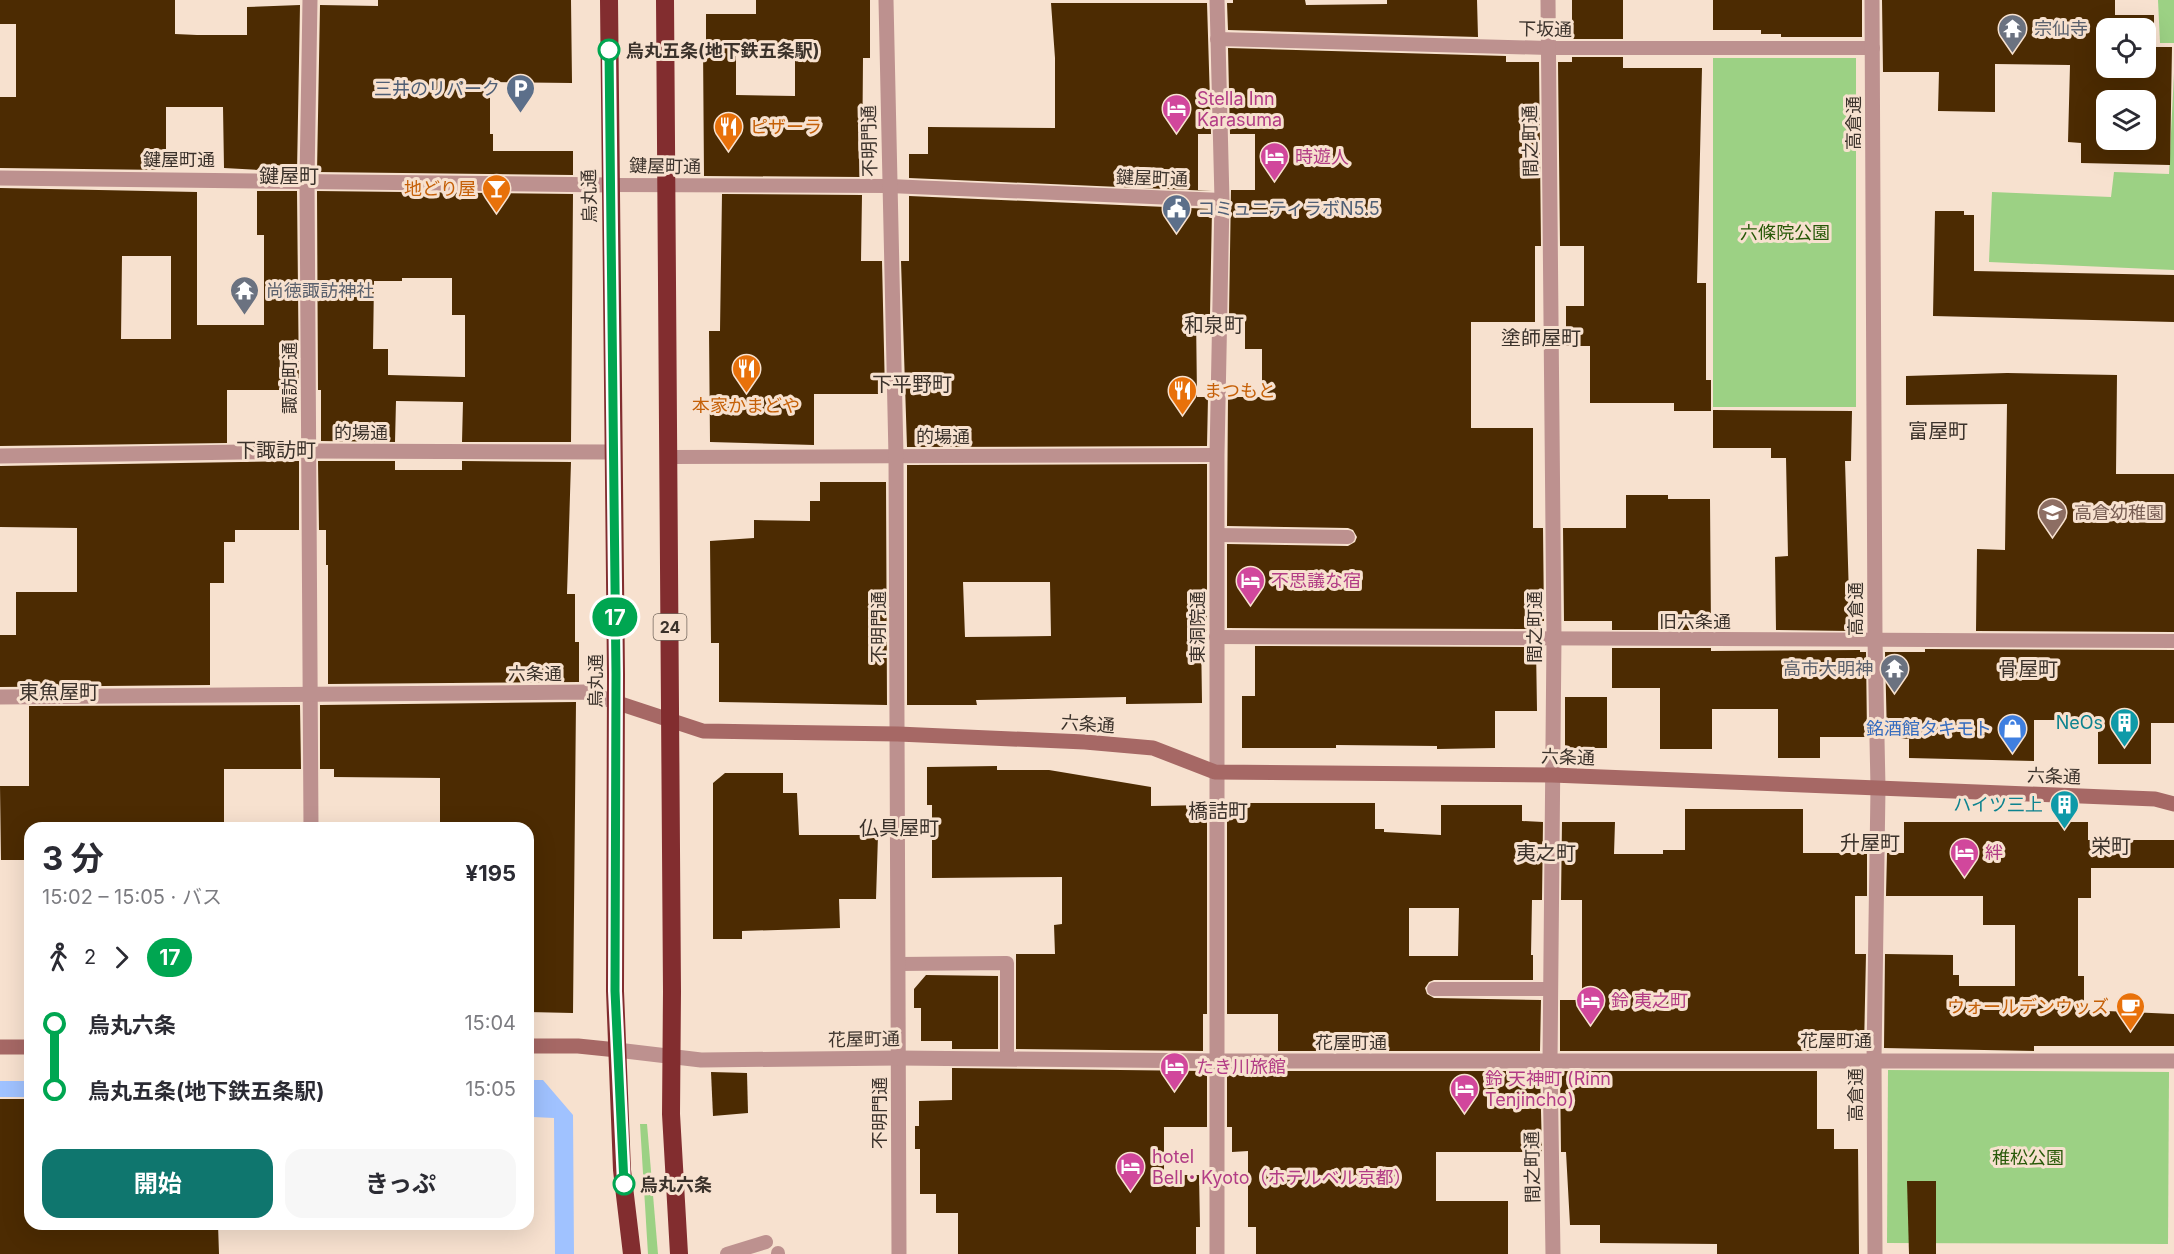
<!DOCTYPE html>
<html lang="ja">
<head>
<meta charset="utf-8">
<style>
	:root { --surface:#fff; --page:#f7f7f7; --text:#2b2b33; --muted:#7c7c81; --accent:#0f766e }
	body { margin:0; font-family:Inter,"Noto Sans JP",sans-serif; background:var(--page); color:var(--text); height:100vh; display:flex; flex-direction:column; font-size:22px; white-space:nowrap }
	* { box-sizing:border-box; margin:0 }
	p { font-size:20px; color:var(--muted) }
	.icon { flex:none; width:33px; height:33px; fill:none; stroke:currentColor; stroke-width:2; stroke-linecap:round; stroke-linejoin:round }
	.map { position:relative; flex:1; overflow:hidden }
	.details { position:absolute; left:24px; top:822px; width:510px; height:408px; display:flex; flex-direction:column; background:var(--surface); border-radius:18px; box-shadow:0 6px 24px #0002 }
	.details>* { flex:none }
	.badge { padding:0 12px; border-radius:20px; font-size:21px; line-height:39px }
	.fabs { position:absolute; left:2096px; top:18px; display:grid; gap:12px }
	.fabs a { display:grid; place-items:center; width:60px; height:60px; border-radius:12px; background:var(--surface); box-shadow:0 6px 24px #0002; font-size:30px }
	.map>.badge { position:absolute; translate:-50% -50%; box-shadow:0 0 0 3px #fff }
	.legs { display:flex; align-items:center; gap:9px; height:66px; padding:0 18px; font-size:20px }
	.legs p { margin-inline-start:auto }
	.headline { display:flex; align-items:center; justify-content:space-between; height:102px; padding:0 18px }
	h1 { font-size:33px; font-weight:700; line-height:45px }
	.action { display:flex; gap:12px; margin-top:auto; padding:12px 18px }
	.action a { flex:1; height:69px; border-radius:18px; background:var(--accent); color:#fff; font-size:24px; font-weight:700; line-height:69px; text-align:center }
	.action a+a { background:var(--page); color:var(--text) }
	ul { padding:0 18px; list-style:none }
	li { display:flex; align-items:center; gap:21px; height:66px; font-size:22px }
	li i { display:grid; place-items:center; width:9px; height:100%; margin:0 8px; background:currentColor }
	li i::after { content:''; width:15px; height:15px; margin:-8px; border:4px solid; border-radius:50%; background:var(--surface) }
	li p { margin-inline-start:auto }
	li:first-child i { background:linear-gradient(#0000 50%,currentColor 0) }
	li:last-child i { background:linear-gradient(currentColor 50%,#0000 0) }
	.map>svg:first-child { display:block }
	.green { fill:#9cd184 }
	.water { fill:#a0c2ff }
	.building { fill:#4c2b02; fill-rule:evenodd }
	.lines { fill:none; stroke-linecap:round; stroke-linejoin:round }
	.lane { stroke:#bd918f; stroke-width:14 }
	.street { stroke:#bd918f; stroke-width:15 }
	.secondary { stroke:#a66865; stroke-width:15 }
	.highway { stroke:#822d2f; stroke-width:18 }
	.line-1-casing { stroke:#fff; stroke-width:14 }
	.line-1 { stroke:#00a651; stroke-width:9 }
	.stop-1-dot { fill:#fff; stroke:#00a651; stroke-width:3 }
	.labels { text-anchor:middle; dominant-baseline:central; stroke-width:6; stroke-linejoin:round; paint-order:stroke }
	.shield { fill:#f7e1cf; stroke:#73665c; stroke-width:1.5 }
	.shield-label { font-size:16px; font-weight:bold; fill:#3b322b }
	.worship-label { font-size:18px; fill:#5b616d; stroke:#f7e1cf; text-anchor:start }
	.street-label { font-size:18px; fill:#3b322b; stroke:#f7e1cf }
	.stop-label { font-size:18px; font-weight:bold; fill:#3b322b; stroke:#f7e1cf; text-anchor:start }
	.service-label { font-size:18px; fill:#4e5e75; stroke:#f7e1cf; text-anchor:end }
	.hotel-label { font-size:18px; fill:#b23c85; stroke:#f7e1cf; text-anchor:start }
	.food-label { font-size:18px; fill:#c56008; stroke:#f7e1cf; text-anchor:start }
	.park-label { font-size:18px; fill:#285908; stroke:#f7e1cf }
	.education-label { font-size:18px; fill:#785e54; stroke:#f7e1cf; text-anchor:start }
	.culture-label { font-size:18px; fill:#0d838f; stroke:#f7e1cf; text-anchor:end }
	.shop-label { font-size:18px; fill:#366cbe; stroke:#f7e1cf; text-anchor:end }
	.neighbourhood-label { font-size:20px; fill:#3b322b; stroke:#f7e1cf }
</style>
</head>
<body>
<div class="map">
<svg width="2174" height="1254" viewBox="0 0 2174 1254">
	<rect width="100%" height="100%" fill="#f7e1cf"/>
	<g class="green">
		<path d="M2158,0H2174V43H2160Z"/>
		<rect x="1713" y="58" width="143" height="349"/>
		<path d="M2174,73V270L1989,262L1992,192L2111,197L2114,172L2169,174Z"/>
		<path d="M1888,1070L2169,1072L2168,1244L1887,1243Z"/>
		<path d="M640,1124H647L658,1254H648Z"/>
	</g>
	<g class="water">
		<path d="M528,1080H543L573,1115L574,1254H555L554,1118L533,1117Z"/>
		<rect x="0" y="1081" width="30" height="16"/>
	</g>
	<g class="building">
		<path d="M0,0H175V34L197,35H247V7L300,5L297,172L224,168L223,107H166V170L0,168V97H16V24H0Z"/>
		<path d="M378,0H571L572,83L490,82V134H493V151H573V175L317,172L320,5L378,6Z"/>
		<path d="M756,0H870V58H863L862,177L704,176L703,45H706V14H756ZM736,45H795V96L736,95Z"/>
		<path d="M1233,0H1305L1306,5L1387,4V0H1477L1478,37L1228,30L1227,3H1233Z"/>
		<rect x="1572" y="0" width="51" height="39"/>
		<path d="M1713,0H1862V37H1781V34H1761V30H1713Z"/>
		<path d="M1882,0H2115V15H2154V47H2172L2170,165L2081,163V143L2068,142L2070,65L1995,64V112L1938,111L1939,72H1883ZM2106,28H2145V68H2106ZM2106,100H2145V140H2106Z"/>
		<path d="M1051,3H1207L1211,134H1198V190L1212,191L909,178V154H928V127L1055,128V58Z"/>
		<path d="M1228,48L1506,56V62H1539L1541,246H1535V322H1471V428H1533V528H1543L1544,621H1536V629L1227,628V544L1348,546L1355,542L1357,537L1353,530L1348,528L1227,526L1228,397H1262V349H1245V315H1229L1231,190H1255V134H1230Z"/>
		<path d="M1572,57H1623V68H1702L1697,283H1706V380H1711V411H1674V403H1590V346H1566V306H1584V246H1560L1558,62H1572Z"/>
		<path d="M0,188L197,192V325H264V235H257V191H297L299,390H227V443L0,446ZM122,256H171V339H121Z"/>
		<path d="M317,191L573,194L571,442H462L463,402L396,401L395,442L321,441V390H318ZM402,278H452V315H465V377L388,375V349H373L374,281H402Z"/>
		<path d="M722,194L862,195L861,261H882L885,394H814V445L710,442L709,331H720Z"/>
		<path d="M909,196L1212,209L1210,315H1196L1197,397H1208L1207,446L907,447L901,261H909Z"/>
		<path d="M1935,211H1964V215H1974V271L2174,275V322L1933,316Z"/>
		<path d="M2007,373L2117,375L2116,474H2174V632L1976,631L1977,549L2005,550L2007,404L1906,405V376Z"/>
		<path d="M1713,410L1852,411L1851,461H1845L1850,631L1776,630L1775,557L1788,556L1786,458H1771V448H1713Z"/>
		<path d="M299,461V530H235V542H224V583H210V685L0,687V635H16V592H77V528L0,527V466Z"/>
		<path d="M318,461H395V470H462V461L571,462L567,594H575V642H579V682L328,684V565H326V530H319Z"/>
		<path d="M1207,464V633H1201L1202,703L1126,704V697L976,700L977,705H907V465ZM963,582H1050L1051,636L965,637Z"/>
		<path d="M820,482H886L887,705L719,702V643H711L710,541L754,538V520L810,521V501H820Z"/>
		<path d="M1626,495H1668V499H1710L1711,630H1612V621H1564L1563,528H1626Z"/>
		<path d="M1255,646L1536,647L1537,711H1495V748L1437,749V746L1336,745V748H1242V696H1255Z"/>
		<path d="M1612,648H1711V651L1860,650V652H1866L1867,737H1820V758H1778V709H1712V749H1660V688H1612Z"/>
		<path d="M1925,649L2174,650V723H2151V764H2098V723H2093V720H2034V761L1909,758V739L1887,737L1885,652H1925Z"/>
		<rect x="1565" y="697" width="42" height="51"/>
		<path d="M576,702L573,1013L528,1012V828H440V778L334,777V769H320V705Z"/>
		<path d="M300,705L301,769H224V828H30V860H1L0,786H29V706Z"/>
		<path d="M997,766V770H1049L1151,787V806L1207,805V1014H1203V1051L1016,1049V954H1055L1054,925L1062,924V877L932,878V805H927V767Z"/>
		<path d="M725,773H783V793H797L799,835H878L876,899H839L840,928L742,931V939H713V783Z"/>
		<path d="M1245,803H1375V829H1384V832L1441,835V805H1522V821L1543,822L1542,900H1532L1531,955H1533V980H1434L1429,982L1425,988L1427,994L1434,998L1541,1000L1540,1051H1278V1014H1227V805ZM1409,908H1459L1458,956H1409Z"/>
		<path d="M1685,809H1803V853H1867V896H1855V954H1866L1864,1048L1817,1049V1051H1560V1000H1582V900H1561L1562,822H1615L1614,854H1663V850H1685Z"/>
		<path d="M1904,822H2088V840H2174V868H2091V898H2078V976H2084V1010L2174,1014V1046H2034V1051L1884,1048L1885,954L1953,955V975H1959V986H2015V925H1983V896H1886L1887,853H1904Z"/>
		<path d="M926,975L998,976V1049H952V1041H921V1008H914V989Z"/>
		<path d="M952,1068L1203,1071V1075H1207V1127H1164V1175H1199L1200,1227H1196V1254H958V1213H936V1194H920V1149H915V1126H919V1101L952,1100Z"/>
		<path d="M1278,1071H1540L1542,1152H1436V1201H1508V1254H1256V1227H1248V1151L1232,1152V1127H1227V1075L1278,1074Z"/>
		<path d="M1560,1071H1817V1129H1834V1149H1858L1859,1254H1717V1244L1600,1243V1225H1570L1566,1152H1561Z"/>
		<path d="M711,1072L747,1073L748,1113L713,1116Z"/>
		<path d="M0,1099H26L30,1224H218L219,1254H0Z"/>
		<path d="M1907,1181H1936V1254H1909Z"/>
	</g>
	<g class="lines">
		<g class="lane">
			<path d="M1217,39L1548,48H1873"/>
			<path d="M610,185L889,186L1222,200"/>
			<path d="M669,457L1217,455"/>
			<path d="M1217,535L1348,537"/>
			<path d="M1216,637L2174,641"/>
			<path d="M899,964L1007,963V1059"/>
			<path d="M1434,989H1551"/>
			<path d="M727,1254L766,1242"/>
			<path d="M778,1254V1253"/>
		</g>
		<g class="street">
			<path d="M310,0L307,180L311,828"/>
			<path d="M886,0L896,456L899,1254"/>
			<path d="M1548,0L1554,638L1550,1062L1553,1254"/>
			<path d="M1872,0L1875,639L1878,788L1874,1059L1875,1254"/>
			<path d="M0,178L610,185"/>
			<path d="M0,456L308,451L614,452"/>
			<path d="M0,697L585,692L615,702"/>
			<path d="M617,1050L701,1060L899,1058L1216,1061H2174"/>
			<path d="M1217,1254V455L1222,200L1217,0"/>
		</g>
		<g class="secondary">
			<path d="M615,702L703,731L898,734L1085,742L1153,748L1215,772L1552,775L2155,799L2174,804"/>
			<path d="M528,1046H578L617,1050"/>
			<path d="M0,1047H30"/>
		</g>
		<g class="highway">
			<path d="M609,0L616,674L615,991L622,1170L632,1254"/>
			<path d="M665,0L672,991L671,1114L679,1254"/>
		</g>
	</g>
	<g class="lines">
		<defs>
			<path id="line-1" d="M609,50L616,674L615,991L624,1184"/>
		</defs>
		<use href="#line-1" class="line-1-casing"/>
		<use href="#line-1" class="line-1"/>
	</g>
	<defs>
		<symbol id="temple-pin" viewBox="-11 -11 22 30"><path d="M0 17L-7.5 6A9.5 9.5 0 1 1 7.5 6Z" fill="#6b7280" stroke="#f7e1cf"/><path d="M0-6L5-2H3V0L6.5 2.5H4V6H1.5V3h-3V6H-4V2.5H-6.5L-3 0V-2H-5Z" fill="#fff"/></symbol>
		<symbol id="parking-pin" viewBox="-11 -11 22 30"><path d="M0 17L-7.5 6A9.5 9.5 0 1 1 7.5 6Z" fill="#5c6f8a" stroke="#f7e1cf"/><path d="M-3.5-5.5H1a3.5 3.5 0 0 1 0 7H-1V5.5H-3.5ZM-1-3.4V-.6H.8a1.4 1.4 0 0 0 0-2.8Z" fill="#fff"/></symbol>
		<symbol id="hotel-pin" viewBox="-11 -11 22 30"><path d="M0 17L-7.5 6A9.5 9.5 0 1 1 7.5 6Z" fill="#d1479c" stroke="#f7e1cf"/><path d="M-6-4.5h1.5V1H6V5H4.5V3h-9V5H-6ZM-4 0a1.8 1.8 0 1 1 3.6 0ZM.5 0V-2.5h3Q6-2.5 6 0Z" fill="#fff"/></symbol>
		<symbol id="restaurant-pin" viewBox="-11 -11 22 30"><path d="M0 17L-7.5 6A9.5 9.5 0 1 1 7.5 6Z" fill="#e8710a" stroke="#f7e1cf"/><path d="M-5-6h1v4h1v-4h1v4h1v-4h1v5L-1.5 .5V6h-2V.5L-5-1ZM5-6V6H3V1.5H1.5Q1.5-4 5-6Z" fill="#fff"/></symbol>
		<symbol id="bar-pin" viewBox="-11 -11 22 30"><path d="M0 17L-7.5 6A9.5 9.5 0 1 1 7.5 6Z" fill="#e8710a" stroke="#f7e1cf"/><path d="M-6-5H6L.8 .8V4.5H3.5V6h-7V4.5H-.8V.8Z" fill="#fff"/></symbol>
		<symbol id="civic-pin" viewBox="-11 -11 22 30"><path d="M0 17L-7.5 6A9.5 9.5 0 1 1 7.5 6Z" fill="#5c6f8a" stroke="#f7e1cf"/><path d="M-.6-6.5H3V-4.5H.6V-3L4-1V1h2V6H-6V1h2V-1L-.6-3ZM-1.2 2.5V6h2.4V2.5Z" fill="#fff"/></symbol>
		<symbol id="school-pin" viewBox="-11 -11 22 30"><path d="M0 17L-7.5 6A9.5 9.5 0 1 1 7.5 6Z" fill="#8d6e63" stroke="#f7e1cf"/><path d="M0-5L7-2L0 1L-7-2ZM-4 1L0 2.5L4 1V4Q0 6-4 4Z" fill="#fff"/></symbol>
		<symbol id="building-pin" viewBox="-11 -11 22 30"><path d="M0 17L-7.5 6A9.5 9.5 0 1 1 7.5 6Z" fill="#0f9aa8" stroke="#f7e1cf"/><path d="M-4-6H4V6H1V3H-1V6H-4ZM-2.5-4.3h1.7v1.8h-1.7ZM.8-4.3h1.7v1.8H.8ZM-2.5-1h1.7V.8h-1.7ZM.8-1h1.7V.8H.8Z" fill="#fff"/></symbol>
		<symbol id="shop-pin" viewBox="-11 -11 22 30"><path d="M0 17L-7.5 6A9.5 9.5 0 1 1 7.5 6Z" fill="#3f7fe0" stroke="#f7e1cf"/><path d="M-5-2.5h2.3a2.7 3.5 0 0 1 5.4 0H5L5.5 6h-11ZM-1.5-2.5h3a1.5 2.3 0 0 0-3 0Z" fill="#fff"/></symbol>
		<symbol id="cafe-pin" viewBox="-11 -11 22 30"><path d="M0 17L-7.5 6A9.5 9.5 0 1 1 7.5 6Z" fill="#e8710a" stroke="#f7e1cf"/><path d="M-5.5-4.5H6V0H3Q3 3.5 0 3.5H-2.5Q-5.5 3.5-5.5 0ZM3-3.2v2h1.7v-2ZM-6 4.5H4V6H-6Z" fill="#fff"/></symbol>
	</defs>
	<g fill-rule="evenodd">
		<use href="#temple-pin" x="1996" y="12" width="33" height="45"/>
		<use href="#parking-pin" x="504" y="72" width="33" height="45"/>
		<use href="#hotel-pin" x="1160" y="92" width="33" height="45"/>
		<use href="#restaurant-pin" x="712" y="110" width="33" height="45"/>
		<use href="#hotel-pin" x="1258" y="140" width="33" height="45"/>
		<use href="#bar-pin" x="480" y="172" width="33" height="45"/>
		<use href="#civic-pin" x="1160" y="192" width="33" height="45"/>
		<use href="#temple-pin" x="228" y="274" width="33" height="45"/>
		<use href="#restaurant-pin" x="730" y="352" width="33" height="45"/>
		<use href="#restaurant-pin" x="1166" y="374" width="33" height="45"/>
		<use href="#school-pin" x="2036" y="496" width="33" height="45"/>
		<use href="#hotel-pin" x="1234" y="564" width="33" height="45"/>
		<use href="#temple-pin" x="1878" y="652" width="33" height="45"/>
		<use href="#building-pin" x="2108" y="706" width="33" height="45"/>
		<use href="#shop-pin" x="1996" y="712" width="33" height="45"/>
		<use href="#building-pin" x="2048" y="788" width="33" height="45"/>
		<use href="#hotel-pin" x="1948" y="836" width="33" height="45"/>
		<use href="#hotel-pin" x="1574" y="984" width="33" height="45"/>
		<use href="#cafe-pin" x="2114" y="990" width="33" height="45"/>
		<use href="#hotel-pin" x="1158" y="1050" width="33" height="45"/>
		<use href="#hotel-pin" x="1448" y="1072" width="33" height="45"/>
		<use href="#hotel-pin" x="1114" y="1150" width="33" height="45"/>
	</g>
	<g class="stop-1-dot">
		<circle cx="609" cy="50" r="10"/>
		<circle cx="624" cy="1184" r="10"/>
	</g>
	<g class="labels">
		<rect class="shield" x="653.5" y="614" width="33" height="26" rx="4.5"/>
		<g class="shield-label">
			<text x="670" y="627">24</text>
		</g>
		<g class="worship-label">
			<text x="2034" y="28">宗仙寺</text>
			<text x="266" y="290">尚徳諏訪神社</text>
			<text x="1873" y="668" text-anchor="end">高市大明神</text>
		</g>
		<g class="street-label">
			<text transform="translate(1545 29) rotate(1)">下坂通</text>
			<text transform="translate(1853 123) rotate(-90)">高倉通</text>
			<text transform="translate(869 141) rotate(-91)">不明門通</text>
			<text transform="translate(1530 141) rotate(-91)">間之町通</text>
			<text x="179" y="159">鍵屋町通</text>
			<text transform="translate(665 166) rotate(1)">鍵屋町通</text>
			<text transform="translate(1152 178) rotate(2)">鍵屋町通</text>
			<text transform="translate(589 196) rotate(-91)">烏丸通</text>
			<text transform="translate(289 378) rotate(-90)">諏訪町通</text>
			<text x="361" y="432">的場通</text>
			<text x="943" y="436">的場通</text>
			<text transform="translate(1855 609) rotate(-90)">高倉通</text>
			<text x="1695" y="621">旧六条通</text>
			<text transform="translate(878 627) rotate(-90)">不明門通</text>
			<text transform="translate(1197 627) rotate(-90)">東洞院通</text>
			<text transform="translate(1534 627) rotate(-90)">間之町通</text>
			<text x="535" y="673">六条通</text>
			<text transform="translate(595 681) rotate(-90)">烏丸通</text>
			<text transform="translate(1088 724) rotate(4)">六条通</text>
			<text transform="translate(1568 757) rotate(2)">六条通</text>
			<text transform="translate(2054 776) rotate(2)">六条通</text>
			<text transform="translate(864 1039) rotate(-1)">花屋町通</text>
			<text x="1836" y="1040">花屋町通</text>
			<text x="1351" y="1042">花屋町通</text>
			<text transform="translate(1855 1095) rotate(-90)">高倉通</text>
			<text transform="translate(879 1113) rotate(-90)">不明門通</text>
			<text transform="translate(1532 1167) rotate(-91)">間之町通</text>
		</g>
		<g class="stop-label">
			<text x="626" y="50">烏丸五条(地下鉄五条駅)</text>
			<text x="640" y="1184">烏丸六条</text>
		</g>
		<g class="service-label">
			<text x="500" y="88">三井のリパーク</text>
			<text x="1197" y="208" text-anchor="start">コミュニティラボN5.5</text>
		</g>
		<g class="hotel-label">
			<text x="1197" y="98">Stella Inn<tspan x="1197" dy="21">Karasuma</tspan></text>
			<text x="1295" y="156">時遊人</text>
			<text x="1271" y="580">不思議な宿</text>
			<text x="1985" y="852">絆</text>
			<text x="1611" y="1000">鈴 夷之町</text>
			<text x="1196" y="1066">たき川旅館</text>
			<text x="1485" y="1078">鈴 天神町 (Rinn<tspan x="1485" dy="21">Tenjincho)</tspan></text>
			<text x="1152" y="1156">hotel<tspan x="1152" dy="21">Bell・Kyoto（ホテルベル京都）</tspan></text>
		</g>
		<g class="food-label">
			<text x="750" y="126">ピザーラ</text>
			<text x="476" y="188" text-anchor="end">地どり屋</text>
			<text x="1204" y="390">まつもと</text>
			<text x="746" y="405" text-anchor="middle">本家かまどや</text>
			<text x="2109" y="1006" text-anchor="end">ウォールデンウッズ</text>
		</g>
		<g class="park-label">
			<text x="1785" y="232">六條院公園</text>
			<text x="2028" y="1157">稚松公園</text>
		</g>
		<g class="education-label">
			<text x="2074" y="512">高倉幼稚園</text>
		</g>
		<g class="culture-label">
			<text x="2103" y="722">NeOs</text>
			<text x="2043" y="804">ハイツ三上</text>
		</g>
		<g class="shop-label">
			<text x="1992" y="728">銘酒館タキモト</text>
		</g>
		<g class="neighbourhood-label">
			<text x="289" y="176">鍵屋町</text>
			<text x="1214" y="325">和泉町</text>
			<text x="1541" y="338">塗師屋町</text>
			<text x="912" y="384">下平野町</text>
			<text x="1938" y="431">富屋町</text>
			<text x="276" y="450">下諏訪町</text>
			<text x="2028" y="669">骨屋町</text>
			<text x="59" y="692">東魚屋町</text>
			<text x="1218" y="811">橋詰町</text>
			<text x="899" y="828">仏具屋町</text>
			<text x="1870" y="843">升屋町</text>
			<text x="2111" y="846">栄町</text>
			<text x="1546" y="853">夷之町</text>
		</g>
	</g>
</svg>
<div class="fabs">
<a><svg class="icon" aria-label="locate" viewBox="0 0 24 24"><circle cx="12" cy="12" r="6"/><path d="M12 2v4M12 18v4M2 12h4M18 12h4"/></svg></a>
<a><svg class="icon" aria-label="layers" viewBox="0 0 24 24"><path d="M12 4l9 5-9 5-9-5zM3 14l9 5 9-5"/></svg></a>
</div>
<b class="badge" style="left:615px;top:617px;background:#00a651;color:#fff">17</b>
<section class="details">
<div class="headline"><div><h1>3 分</h1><p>15:02 – 15:05 · バス</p></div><b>¥195</b></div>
<div class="legs"><svg class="icon" aria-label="walk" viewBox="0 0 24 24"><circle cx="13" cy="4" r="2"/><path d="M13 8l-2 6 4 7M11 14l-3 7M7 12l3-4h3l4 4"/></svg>2<svg class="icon" aria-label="forward" viewBox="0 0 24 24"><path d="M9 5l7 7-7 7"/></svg><b class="badge" style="background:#00a651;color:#fff">17</b></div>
<ul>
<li><i style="color:#00a651"></i><b>烏丸六条</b><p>15:04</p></li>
<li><i style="color:#00a651"></i><b>烏丸五条(地下鉄五条駅)</b><p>15:05</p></li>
</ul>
<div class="action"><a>開始</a><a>きっぷ</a></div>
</section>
</div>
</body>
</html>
